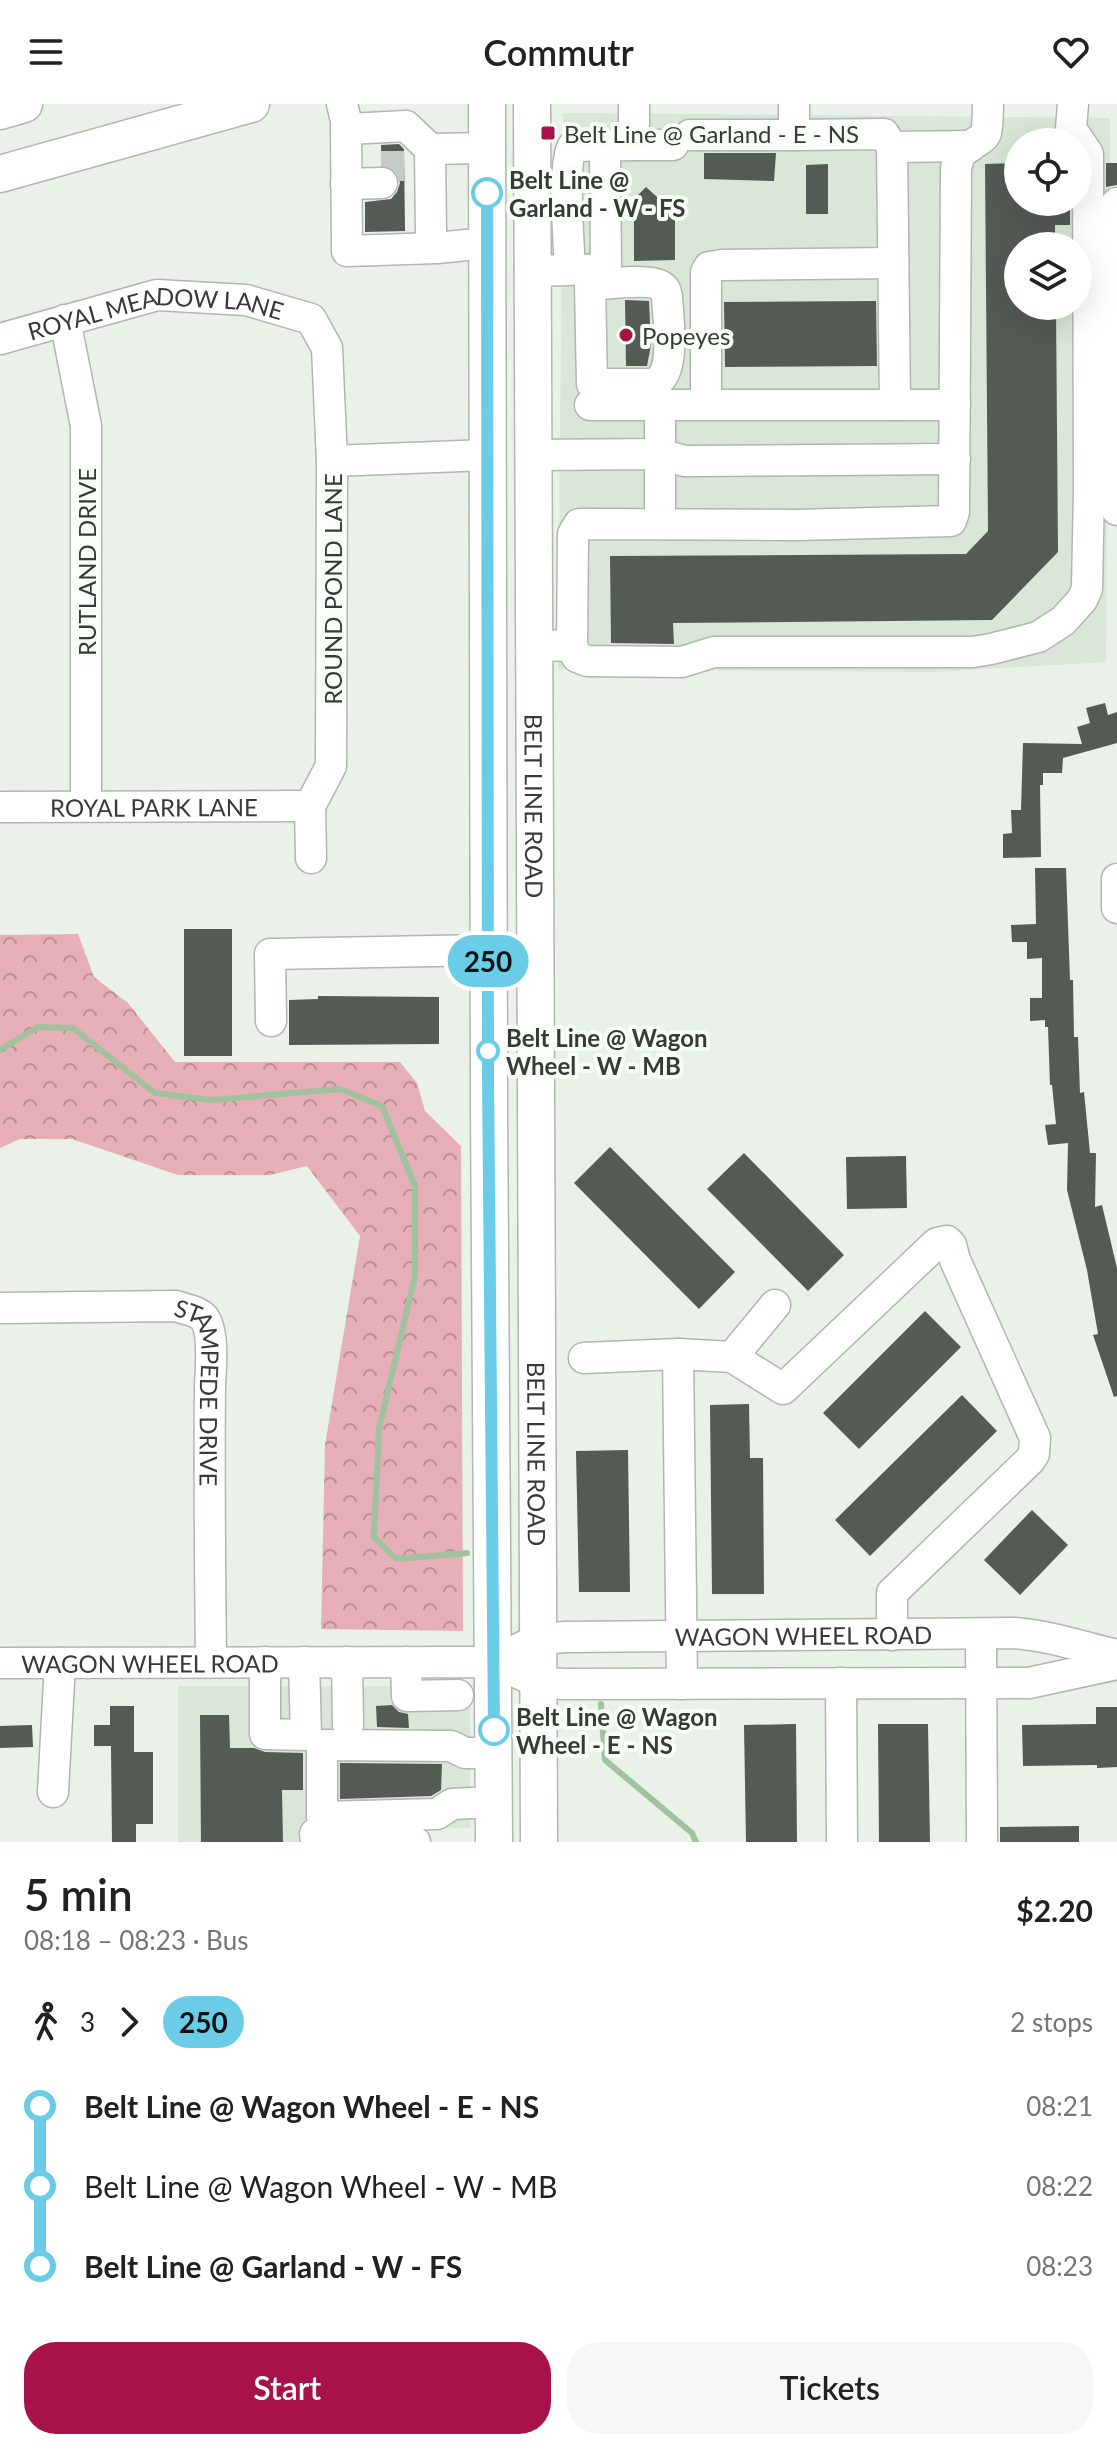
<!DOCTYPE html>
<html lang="en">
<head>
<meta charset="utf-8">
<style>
	:root { --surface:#fff; --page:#f6f6f6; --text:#202124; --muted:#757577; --accent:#a7124b }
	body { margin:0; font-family:Lato,sans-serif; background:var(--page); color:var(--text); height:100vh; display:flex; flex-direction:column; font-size:30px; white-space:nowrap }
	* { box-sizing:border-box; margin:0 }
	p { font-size:26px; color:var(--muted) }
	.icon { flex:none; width:44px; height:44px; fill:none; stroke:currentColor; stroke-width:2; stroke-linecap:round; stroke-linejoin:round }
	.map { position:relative; height:1738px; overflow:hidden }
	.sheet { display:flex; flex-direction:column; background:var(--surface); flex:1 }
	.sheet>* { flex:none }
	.badge { padding:0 16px; border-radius:26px; font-size:28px; line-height:52px }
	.tools { position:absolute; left:1004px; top:24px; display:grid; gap:16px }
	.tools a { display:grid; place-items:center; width:88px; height:88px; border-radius:50%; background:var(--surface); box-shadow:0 8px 32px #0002; font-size:40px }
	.map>.badge { position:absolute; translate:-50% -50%; box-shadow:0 0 0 4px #fff }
	.legs { display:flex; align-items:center; gap:12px; height:88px; padding:0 24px; font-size:26px }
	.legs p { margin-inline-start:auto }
	.head { display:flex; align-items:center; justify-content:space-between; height:136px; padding:0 24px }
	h1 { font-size:44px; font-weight:600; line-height:60px }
	.button { display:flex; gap:16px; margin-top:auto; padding:16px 24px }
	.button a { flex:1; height:92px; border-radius:32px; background:var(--accent); color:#fff; font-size:32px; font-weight:600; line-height:92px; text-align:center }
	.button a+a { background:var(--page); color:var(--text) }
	ul { padding:0 24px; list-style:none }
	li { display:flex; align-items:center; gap:28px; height:80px; font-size:30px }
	li i { display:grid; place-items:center; width:12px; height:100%; margin:0 10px; background:currentColor }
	li i::after { content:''; width:20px; height:20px; margin:-10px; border:6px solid; border-radius:50%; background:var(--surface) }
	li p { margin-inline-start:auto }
	li:first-child i { background:linear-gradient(#0000 50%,currentColor 0) }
	li:last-child i { background:linear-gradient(currentColor 50%,#0000 0) }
	header { display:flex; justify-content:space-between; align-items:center; height:104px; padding:0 24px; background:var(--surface); font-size:36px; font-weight:600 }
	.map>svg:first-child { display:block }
	.built { fill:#d9e6d8; fill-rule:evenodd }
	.forest { fill:url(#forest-crowns) }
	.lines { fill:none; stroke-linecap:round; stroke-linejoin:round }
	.stream { stroke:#9fc39d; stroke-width:6 }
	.building { fill:#545b54 }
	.minor-tunnel { stroke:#c5ccc5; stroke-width:30; stroke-dasharray:30 15; stroke-linecap:butt }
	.minor-casing { stroke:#b0b7af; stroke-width:33 }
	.major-casing { stroke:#b0b7af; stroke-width:39 }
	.minor { stroke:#fff; stroke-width:30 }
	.major { stroke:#fff; stroke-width:36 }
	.line-1-casing { stroke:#fff; stroke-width:18 }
	.line-1 { stroke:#6bcce7; stroke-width:12 }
	.poi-dot { fill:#a7124b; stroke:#f6fef6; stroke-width:3 }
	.stop-1-dot { fill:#fff; stroke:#6bcce7; stroke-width:4 }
	.labels { text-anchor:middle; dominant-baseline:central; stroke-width:8; stroke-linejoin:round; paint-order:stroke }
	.poi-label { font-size:24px; fill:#373a37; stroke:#f6fef6; text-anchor:start }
	.stop-label { font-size:24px; font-weight:bold; fill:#373a37; stroke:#f6fef6; text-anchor:start }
	.street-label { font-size:24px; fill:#373a37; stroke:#f6fef6 }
</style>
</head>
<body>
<header><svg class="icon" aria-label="menu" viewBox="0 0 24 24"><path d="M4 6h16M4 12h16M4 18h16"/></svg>Commutr<svg class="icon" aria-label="heart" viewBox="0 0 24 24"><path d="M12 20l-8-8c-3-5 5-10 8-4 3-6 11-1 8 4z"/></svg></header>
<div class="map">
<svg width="1117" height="1738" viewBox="0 0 1117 1738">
	<defs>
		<pattern id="forest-crowns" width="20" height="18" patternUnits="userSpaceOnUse" patternTransform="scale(2)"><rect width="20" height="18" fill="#e7afb8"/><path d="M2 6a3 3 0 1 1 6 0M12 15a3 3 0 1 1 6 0" fill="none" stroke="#bc8f96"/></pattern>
	</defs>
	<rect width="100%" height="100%" fill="#e9f1e8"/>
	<g class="built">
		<path d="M563,9L1110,14L1106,558L934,568L558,565ZM1018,38H1078V98H1018ZM1018,142H1078V202H1018Z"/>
		<path d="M178,1582H463L470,1584V1724H305V1738H178Z"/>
	</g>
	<path class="forest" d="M78,830L94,873L128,899L175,958H400L417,979L425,1007L461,1042L463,1527L321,1525L325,1341L360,1132L307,1062L270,1071H178L72,1035H20L0,1044V831Z"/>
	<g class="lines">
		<g class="stream">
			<path d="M0,946L38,923L73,924L155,989L211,996L340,985L382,1002L415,1082V1172L379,1325L374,1433L396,1455L467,1449"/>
			<path d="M601,1600L605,1656L692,1729L696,1738"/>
		</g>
	</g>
	<g class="building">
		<path d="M399,40L404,45L405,127L365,128V98L391,95L397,88L400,79L397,69L390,63L381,61V41Z"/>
		<path d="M704,49H776L774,77L704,75Z"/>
		<path d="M1018,59V98H1070V121H1055V142H1018V202H1056L1058,448L992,516L673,519L674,540L611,539L610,452L966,450L988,427L985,60Z"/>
		<path d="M1106,59H1117V81L1106,83Z"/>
		<path d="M828,60V110H806V61Z"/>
		<path d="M646,83L657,93L675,94V156L634,157V115L624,105Z"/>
		<path d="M625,196L649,197L651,241L647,262H626Z"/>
		<path d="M876,197L877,262L725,263L724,198Z"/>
		<path d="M1105,599L1108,611L1117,608V639L1063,654L1062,669H1043V681H1040L1041,753L1003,754V730L1012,729L1011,706H1021L1023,639L1082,640L1077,623L1090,619L1086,604Z"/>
		<path d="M1035,764H1066L1070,876H1073L1074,933H1078L1080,989L1084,988L1090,1049H1096L1095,1103L1102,1101L1117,1164V1292L1114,1293L1093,1231L1098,1230L1087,1166L1067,1086L1068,1039L1048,1041L1045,1021L1056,1020L1052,981H1050L1048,923H1045V916L1030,917V894H1042V854L1027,855V838H1012L1011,821L1036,820Z"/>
		<rect x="184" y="825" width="48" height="127"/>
		<path d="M318,892L439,893V940L289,941V896L318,895Z"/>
		<path d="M610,1043L735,1168L699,1205L574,1079Z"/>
		<path d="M744,1049L844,1151L808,1187L707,1085Z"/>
		<path d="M906,1052L907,1104L847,1105L846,1053Z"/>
		<path d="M925,1207L961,1243L859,1345L823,1309Z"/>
		<path d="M962,1291L997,1327L870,1452L835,1416Z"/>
		<path d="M749,1300L750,1354H763L764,1490H712L710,1301Z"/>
		<path d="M628,1346L630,1488H579L576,1347Z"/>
		<path d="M1032,1406L1068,1441L1020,1491L984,1456Z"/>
		<path d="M392,1601L399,1608L408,1610L409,1624L377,1623L376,1602Z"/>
		<path d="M110,1602H134V1648H153V1720H136V1738H112L111,1642H94V1621H110Z"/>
		<path d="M1096,1603H1117V1663L1097,1664V1661L1023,1662L1022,1621L1096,1620Z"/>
		<path d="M200,1611H229L230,1644H254L265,1648L303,1649V1686H282L283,1738H201Z"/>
		<path d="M796,1620L797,1738H746L744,1621Z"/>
		<path d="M878,1620H928L930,1738H879Z"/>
		<path d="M32,1621L33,1643L0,1644V1622Z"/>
		<path d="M340,1659L442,1660L441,1686L431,1692L340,1695Z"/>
		<path d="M1079,1722V1738H1000V1723Z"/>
	</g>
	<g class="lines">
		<path class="minor-tunnel" d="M381,62H404"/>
		<defs>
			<g id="minor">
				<path d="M342,0L348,25L406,22L430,45"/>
				<path d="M634,0V41H673"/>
				<path d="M794,0V31L884,30L892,43L895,301"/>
				<path d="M346,23L347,147L437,144"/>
				<path d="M690,31H794"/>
				<path d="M892,43L971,42"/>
				<path d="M346,80L382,79"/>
				<path d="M486,139L437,144L431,131L430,45L488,44"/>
				<path d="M580,166L606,165L605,41"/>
				<path d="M589,166L590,181L592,280H653C677,272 668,214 667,193C666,188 666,185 661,182C650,174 605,180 590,181"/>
				<path d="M534,167L570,166C569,142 562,57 573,42L634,41"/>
				<path d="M65,216L86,322V702"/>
				<path id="s1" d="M0,235L157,191L246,196L311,215L327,244L332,357L331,662L310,702L311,754"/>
				<path d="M706,300V168L709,163L722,161L893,159"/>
				<path d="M590,301H955"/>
				<path d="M1116,331L1117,99"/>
				<path d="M1117,331V406"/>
				<path d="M533,351L659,350L685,357L955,355"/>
				<path d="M332,357L487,351"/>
				<path d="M660,419V300"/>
				<path d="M533,541L572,542L577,553L587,557L682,558L714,548H973L991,545L1038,533L1063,517L1082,496L1087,485L1089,385L1088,50L1071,25L1073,0"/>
				<path d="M572,542L573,430L579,420L796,421L951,417L954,408L956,64L960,50C988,26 987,43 988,0"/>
				<path id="s2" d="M0,703L310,702"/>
				<path d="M1117,775V804"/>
				<path d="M271,917L270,850L488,846"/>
				<path id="s3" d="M0,1204L176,1202C184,1205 198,1207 204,1214C214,1227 211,1264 210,1281C209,1373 210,1465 211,1558"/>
				<path d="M678,1250L732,1253L783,1285L937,1139L947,1137L951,1141L955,1156L1035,1334L1034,1350L1030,1356L892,1489V1531"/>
				<path d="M732,1253L775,1201"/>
				<path d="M584,1254L678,1250L682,1580"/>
				<path d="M981,1530L982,1738"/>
				<path d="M265,1558V1630L306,1631L304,1558"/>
				<path d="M347,1558L348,1621"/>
				<path d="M406,1558L407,1592L458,1591"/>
				<path id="s4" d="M493,1558L538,1535L566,1533L1015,1529C1050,1532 1083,1543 1117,1551"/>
				<path id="s5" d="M0,1559L493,1558L538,1578L563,1580L1029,1579L1117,1560"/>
				<path d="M841,1579L842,1738"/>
				<path d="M494,1649H465L451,1642L322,1641V1713L437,1710L452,1700L494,1698"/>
				<path d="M53,1688L60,1559"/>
				<path d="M316,1738L315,1730L399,1729L415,1738"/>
			</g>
			<g id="major">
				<path d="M487,0L489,1004L494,1738"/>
				<path id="s6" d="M532,0L539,1738"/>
				<path d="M0,7L24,0"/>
				<path d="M0,70L251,0"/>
			</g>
		</defs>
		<use href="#minor" class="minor-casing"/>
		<use href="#major" class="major-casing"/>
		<use href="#minor" class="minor"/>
		<use href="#major" class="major"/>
	</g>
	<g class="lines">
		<defs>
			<path id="line-1" d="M487,89L488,972L494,1626"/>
		</defs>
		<use href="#line-1" class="line-1-casing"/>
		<use href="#line-1" class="line-1"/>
	</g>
	<g class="poi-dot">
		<rect x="540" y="21" width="16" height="16" rx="4"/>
		<circle cx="626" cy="231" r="8"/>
	</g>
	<g class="stop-1-dot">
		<circle cx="487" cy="89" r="14"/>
		<circle cx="488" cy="947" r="10"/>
		<circle cx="494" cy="1626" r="14"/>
	</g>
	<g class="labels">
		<g class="poi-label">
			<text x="564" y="29">Belt Line @ Garland - E - NS</text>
			<text x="642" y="231">Popeyes</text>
		</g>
		<g class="stop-label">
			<text x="509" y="75">Belt Line @<tspan x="509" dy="28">Garland - W - FS</tspan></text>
			<text x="506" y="933">Belt Line @ Wagon<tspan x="506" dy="28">Wheel - W - MB</tspan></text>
			<text x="516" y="1612">Belt Line @ Wagon<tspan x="516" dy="28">Wheel - E - NS</tspan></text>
		</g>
		<g class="street-label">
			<text stroke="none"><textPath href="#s1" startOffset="160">ROYAL MEADOW LANE</textPath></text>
			<text transform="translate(86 458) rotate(-90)">RUTLAND DRIVE</text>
			<text transform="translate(332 485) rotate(-90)">ROUND POND LANE</text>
			<text stroke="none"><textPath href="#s6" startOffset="702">BELT LINE ROAD</textPath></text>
			<text stroke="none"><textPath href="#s2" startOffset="154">ROYAL PARK LANE</textPath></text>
			<text stroke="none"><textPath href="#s3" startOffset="276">STAMPEDE DRIVE</textPath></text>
			<text stroke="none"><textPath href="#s6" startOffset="1350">BELT LINE ROAD</textPath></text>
			<text stroke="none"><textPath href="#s4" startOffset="316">WAGON WHEEL ROAD</textPath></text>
			<text stroke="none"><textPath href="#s5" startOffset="150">WAGON WHEEL ROAD</textPath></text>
		</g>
	</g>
</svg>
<div class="tools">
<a><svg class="icon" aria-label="locate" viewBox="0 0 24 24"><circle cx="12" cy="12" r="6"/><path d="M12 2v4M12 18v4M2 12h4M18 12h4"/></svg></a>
<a><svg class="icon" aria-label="layers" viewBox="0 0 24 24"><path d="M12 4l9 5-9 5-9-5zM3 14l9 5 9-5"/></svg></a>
</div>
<b class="badge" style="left:488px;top:857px;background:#6bcce7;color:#111">250</b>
</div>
<section class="sheet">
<div class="head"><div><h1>5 min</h1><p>08:18 – 08:23 · Bus</p></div><b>$2.20</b></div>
<div class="legs"><svg class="icon" aria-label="walk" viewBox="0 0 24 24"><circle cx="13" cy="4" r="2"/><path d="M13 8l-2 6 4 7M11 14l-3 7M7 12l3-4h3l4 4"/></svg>3<svg class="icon" aria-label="forward" viewBox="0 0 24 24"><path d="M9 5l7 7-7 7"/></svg><b class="badge" style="background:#6bcce7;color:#111">250</b><p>2 stops</p></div>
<ul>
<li><i style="color:#6bcce7"></i><b>Belt Line @ Wagon Wheel - E - NS</b><p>08:21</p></li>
<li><i style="color:#6bcce7"></i><span>Belt Line @ Wagon Wheel - W - MB</span><p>08:22</p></li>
<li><i style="color:#6bcce7"></i><b>Belt Line @ Garland - W - FS</b><p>08:23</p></li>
</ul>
<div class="button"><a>Start</a><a>Tickets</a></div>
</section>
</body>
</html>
